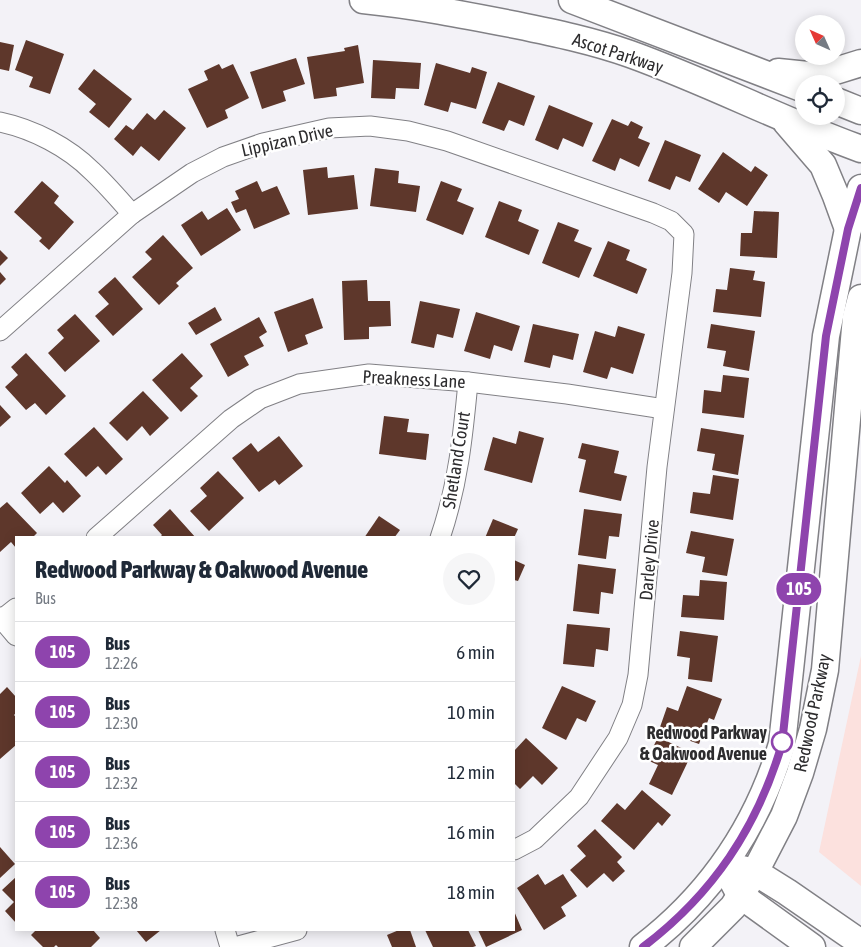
<!DOCTYPE html>
<html lang="en">
<head>
<meta charset="utf-8">
<style>
	:root { --surface:#fff; --page:#f6f6f7; --text:#1f2937; --muted:#747a83; --line:#e0e1e3 }
	body { margin:0; font-family:"Asap Condensed",sans-serif; background:var(--page); color:var(--text); height:100vh; display:flex; flex-direction:column; font-size:19px; white-space:nowrap }
	* { box-sizing:border-box; margin:0 }
	p { font-size:16px; color:var(--muted) }
	.icon { flex:none; width:28px; height:28px; fill:none; stroke:currentColor; stroke-width:2; stroke-linecap:round; stroke-linejoin:round }
	.map { position:relative; flex:1; overflow:hidden }
	.panel { position:absolute; left:15px; top:536px; width:500px; height:395px; display:flex; flex-direction:column; background:var(--surface); border-radius:0px; box-shadow:0 2px 12px #0003 }
	.panel>* { flex:none }
	.badge { padding:0 10px; border-radius:16px; font-size:18px; line-height:32px }
	.needle { width:32px; rotate:315deg }
	.tools { position:absolute; left:795px; top:15px; display:grid; gap:10px }
	.tools a { display:grid; place-items:center; width:50px; height:50px; border-radius:50%; background:var(--surface); box-shadow:0 2px 12px #0003; font-size:25px }
	.map>.badge { position:absolute; translate:-50% -50%; box-shadow:0 0 0 2px #fff }
	.round { display:grid; place-items:center; flex:none; width:52px; height:52px; border-radius:26px; background:var(--page) }
	.head { display:flex; align-items:center; justify-content:space-between; height:85px; padding:0 20px }
	h1 { font-size:24px; font-weight:800; line-height:38px }
	ul { padding:0; list-style:none }
	li { display:flex; align-items:center; gap:15px; height:60px; padding:0 20px; border-top:1px solid var(--line) }
	li div { flex:1 }
	li b { display:block; font-size:19px }
	li em { font-style:normal }
	li .badge { min-width:55px; font-weight:700; text-align:center }
	.map>svg:first-child { display:block }
	.education { fill:#fce1de }
	.building { fill:#5e372b }
	.lines { fill:none; stroke-linecap:round; stroke-linejoin:round }
	.minor-casing { stroke:#818085; stroke-width:21 }
	.secondary-casing { stroke:#818085; stroke-width:29 }
	.minor { stroke:#fff; stroke-width:19 }
	.secondary { stroke:#fff; stroke-width:26 }
	.line-casing { stroke:#fff; stroke-width:11 }
	.line { stroke:#8e44ad; stroke-width:8 }
	.stop-dot { fill:#fff; stroke:#8e44ad; stroke-width:2.5 }
	.labels { text-anchor:middle; dominant-baseline:central; stroke-width:5; stroke-linejoin:round; paint-order:stroke }
	.street-label { font-size:18px; fill:#2d2c2e; stroke:#fff }
	.stop-label { font-size:18px; font-weight:bold; fill:#2d2c2e; stroke:#fff; text-anchor:end }
</style>
</head>
<body>
<div class="map">
<svg width="861" height="947" viewBox="0 0 861 947">
	<rect width="100%" height="100%" fill="#f3f2f7"/>
	<path class="education" d="M861,656V886L819,852Z"/>
	<g class="building">
		<path d="M26,40L64,54L50,94L29,87L33,77L15,70Z"/>
		<path d="M0,42L14,45L9,71L0,69Z"/>
		<path d="M358,45L364,83L336,88L337,96L314,99L307,57L345,51L344,48Z"/>
		<path d="M296,58L305,84L283,91L286,101L262,109L250,72Z"/>
		<path d="M373,60L421,63L419,89L396,88L395,99L371,98Z"/>
		<path d="M436,63L470,73L472,67L487,72L476,109L451,102L448,112L424,105Z"/>
		<path d="M219,64L222,69L233,64L249,98L225,110L228,118L207,128L188,89L208,80L204,71Z"/>
		<path d="M94,69L132,99L109,128L89,112L96,104L78,89Z"/>
		<path d="M498,82L535,96L524,126L509,120L504,131L482,123Z"/>
		<path d="M549,105L593,123L583,147L563,138L558,150L535,140Z"/>
		<path d="M164,110L186,128L159,161L141,146L133,156L114,139L126,125L133,130L147,113L155,120Z"/>
		<path d="M612,119L628,126L631,121L643,127L638,138L650,143L639,167L620,158L615,171L592,161Z"/>
		<path d="M665,140L701,155L690,182L676,176L670,190L648,181Z"/>
		<path d="M723,152L751,172L755,166L768,175L747,206L726,192L719,203L698,189Z"/>
		<path d="M327,167L328,178L354,175L358,209L308,215L303,170Z"/>
		<path d="M375,168L399,171L398,183L420,186L416,212L370,206Z"/>
		<path d="M42,181L59,196L54,203L74,222L49,250L39,241L42,238L14,212Z"/>
		<path d="M257,181L262,192L277,186L290,214L254,229L246,209L236,213L231,202L239,199L235,191Z"/>
		<path d="M441,181L462,189L457,201L474,208L463,235L426,220Z"/>
		<path d="M499,201L522,210L518,221L539,230L529,255L485,237Z"/>
		<path d="M227,208L241,230L201,256L181,225L202,211L208,220Z"/>
		<path d="M754,211L779,212L777,258L740,256L741,233H752Z"/>
		<path d="M558,222L579,230L574,241L592,248L579,278L542,263Z"/>
		<path d="M163,235L193,268L176,283L179,286L159,305L132,277L152,259L145,252Z"/>
		<path d="M608,241L630,250L626,260L647,269L637,294L593,276Z"/>
		<path d="M0,250L8,258L0,266Z"/>
		<path d="M730,268L755,271L753,280L765,282L761,317L713,312L716,289L727,290Z"/>
		<path d="M0,272L6,279L0,285Z"/>
		<path d="M115,277L143,309L113,336L95,316L109,304L98,292Z"/>
		<path d="M367,280L368,301H390L391,326L369,327V339L344,340L342,281Z"/>
		<path d="M313,298L323,328L305,335L308,344L288,352L274,312Z"/>
		<path d="M420,301L460,309L453,338L437,334L434,348L411,343Z"/>
		<path d="M215,307L222,320L196,335L188,323Z"/>
		<path d="M476,312L520,326L512,351L494,345L490,359L464,351Z"/>
		<path d="M75,314L100,341L65,372L48,353L64,338L57,330Z"/>
		<path d="M259,317L267,332L259,337L264,346L244,356L249,365L228,377L210,344Z"/>
		<path d="M533,324L579,334L573,360L553,355L550,368L524,362Z"/>
		<path d="M711,324L755,331L749,371L723,366L726,351L707,348Z"/>
		<path d="M618,326L645,334L633,374L611,367L607,379L583,372L595,331L615,337Z"/>
		<path d="M26,353L66,396L46,415L35,403L26,410L5,387L18,375L11,367Z"/>
		<path d="M182,353L203,376L190,388L198,396L181,412L152,380Z"/>
		<path d="M723,375L749,378L744,418L702,413L704,390L721,392Z"/>
		<path d="M143,391L169,418L150,436L142,426L127,441L109,423Z"/>
		<path d="M0,405L11,417L0,427Z"/>
		<path d="M384,416L409,419L407,432L429,434L426,460L379,454Z"/>
		<path d="M94,427L123,459L106,475L98,466L86,477L64,454Z"/>
		<path d="M701,428L744,435L738,475L712,470L715,454L697,451Z"/>
		<path d="M519,431L544,438L532,483L484,470L493,437L516,444Z"/>
		<path d="M279,436L303,466L279,485L275,480L259,492L232,458L251,443L258,452Z"/>
		<path d="M582,443L619,451L614,473L627,476L621,501L579,492L586,460L578,458Z"/>
		<path d="M49,466L65,483L67,480L81,496L63,513L53,502L40,514L21,493Z"/>
		<path d="M218,471L244,498L209,531L190,511L207,496L200,488Z"/>
		<path d="M713,475L739,479L733,520L690,513L693,492L710,494Z"/>
		<path d="M7,502L37,533L32,538H16V548L11,542L0,552V508Z"/>
		<path d="M170,509L196,538H159L162,535L153,525Z"/>
		<path d="M584,509L622,514L619,537L609,536L606,559L578,555Z"/>
		<path d="M379,516L400,530L394,538H364Z"/>
		<path d="M493,519L518,529L514,538H485Z"/>
		<path d="M691,531L734,539L727,576L702,572L705,557L686,553Z"/>
		<path d="M514,560L525,565L518,581L514,580Z"/>
		<path d="M578,564L616,569L613,594L601,592L599,614L573,611Z"/>
		<path d="M700,580L727,582L724,620L681,617L683,595L699,596Z"/>
		<path d="M567,624L610,628L608,651L596,649L594,667L563,664Z"/>
		<path d="M680,631L718,636L712,682L688,679L690,658L677,656Z"/>
		<path d="M562,686L596,701L586,722L577,718L566,740L542,728Z"/>
		<path d="M687,686L722,699L714,720L709,718L699,744L659,730L667,707L678,711Z"/>
		<path d="M7,687L16,697V713L14,715L16,717V745L0,759V694Z"/>
		<path d="M658,737L692,753L672,795L649,784L658,765L647,760Z"/>
		<path d="M526,738L558,768L542,785L533,776L520,789L514,783V751Z"/>
		<path d="M642,790L671,815L662,826L658,822L634,850L601,821L617,803L625,810Z"/>
		<path d="M595,829L622,857L617,862L625,871L613,882L604,873L587,888L570,870L586,856L577,846Z"/>
		<path d="M0,847L15,864L0,878Z"/>
		<path d="M538,874L545,885L563,874L577,896L561,907L566,916L544,930L517,888Z"/>
		<path d="M16,877V923L5,911L14,902L2,890Z"/>
		<path d="M514,911L522,930L486,947L478,930H514Z"/>
		<path d="M36,930H86L88,931L93,930L100,938L91,947H58L56,945L54,947H43L31,935Z"/>
		<path d="M136,930H161L146,942Z"/>
		<path d="M399,930H410L416,947H392L387,935Z"/>
		<path d="M425,930H468L476,946L473,947H433Z"/>
	</g>
	<g class="lines">
		<defs>
			<g id="minor">
				<path d="M0,122C33,129 68,147 92,171C106,184 119,199 132,214"/>
				<path d="M0,331L132,214L192,173L223,157L263,143L329,128L370,126L408,131L447,141L653,213L671,221L684,234L682,273L657,467L638,675L632,705L618,738L579,797L535,839L514,850"/>
				<path d="M96,538L231,419L260,399L299,384L369,374L468,382L567,394L664,409"/>
				<path d="M440,538C458,485 463,436 468,382"/>
				<path d="M0,617L16,636"/>
				<path d="M2,619L16,608"/>
				<path d="M225,930L230,947"/>
				<path d="M235,947L297,930"/>
			</g>
			<g id="secondary">
				<path d="M363,0C414,5 465,15 516,25C555,33 593,41 630,54C708,82 783,121 861,149"/>
				<path d="M572,0L804,89"/>
				<path d="M778,72L808,75L832,72L861,63"/>
				<path d="M836,101L861,111"/>
				<path d="M786,122L823,165L836,196L848,229"/>
				<path d="M737,868L755,872L787,892L861,943"/>
				<path d="M732,880L740,895L812,947"/>
				<path d="M643,947C712,894 757,827 782,744L826,336L848,229L861,188"/>
				<path d="M693,947L733,907L755,872L784,816L800,773L813,729L825,670L856,317L861,298"/>
			</g>
		</defs>
		<use href="#minor" class="minor-casing"/>
		<use href="#secondary" class="secondary-casing"/>
		<use href="#minor" class="minor"/>
		<use href="#secondary" class="secondary"/>
	</g>
	<g class="lines">
		<defs>
			<path id="line" d="M643,947C713,894 757,828 782,744L826,336L848,229L861,188"/>
		</defs>
		<use href="#line" class="line-casing"/>
		<use href="#line" class="line"/>
	</g>
	<circle class="stop-dot" cx="782" cy="742" r="10"/>
	<g class="labels">
		<g class="street-label">
			<text transform="translate(618 53) rotate(18)">Ascot Parkway</text>
			<text transform="translate(287 140) rotate(-13)">Lippizan Drive</text>
			<text transform="translate(414 379) rotate(3)">Preakness Lane</text>
			<text transform="translate(456 460) rotate(-81)">Shetland Court</text>
			<text transform="translate(649 560) rotate(-85)">Darley Drive</text>
			<text transform="translate(812 713) rotate(-78)">Redwood Parkway</text>
		</g>
		<g class="stop-label">
			<text x="767" y="732">Redwood Parkway<tspan x="767" dy="21">&amp; Oakwood Avenue</tspan></text>
		</g>
	</g>
</svg>
<div class="tools">
<a><svg class="needle" viewBox="-14 -14 28 28"><path d="M0-13l5 13h-10z" fill="#e53935"/><path d="M0 13l5-13h-10z" fill="#747a83"/></svg></a>
<a><svg class="icon" aria-label="locate" viewBox="0 0 24 24"><circle cx="12" cy="12" r="6"/><path d="M12 2v4M12 18v4M2 12h4M18 12h4"/></svg></a>
</div>
<b class="badge" style="left:799px;top:589px;background:#8e44ad;color:#fff">105</b>
<section class="panel">
<div class="head"><div><h1>Redwood Parkway &amp; Oakwood Avenue</h1><p>Bus</p></div><a class="round"><svg class="icon" aria-label="heart" viewBox="0 0 24 24"><path d="M12 20l-8-8c-3-5 5-10 8-4 3-6 11-1 8 4z"/></svg></a></div>
<ul>
<li><span class="badge" style="background:#8e44ad;color:#fff">105</span><div><b>Bus</b><p>12:26</p></div><em>6 min</em></li>
<li><span class="badge" style="background:#8e44ad;color:#fff">105</span><div><b>Bus</b><p>12:30</p></div><em>10 min</em></li>
<li><span class="badge" style="background:#8e44ad;color:#fff">105</span><div><b>Bus</b><p>12:32</p></div><em>12 min</em></li>
<li><span class="badge" style="background:#8e44ad;color:#fff">105</span><div><b>Bus</b><p>12:36</p></div><em>16 min</em></li>
<li><span class="badge" style="background:#8e44ad;color:#fff">105</span><div><b>Bus</b><p>12:38</p></div><em>18 min</em></li>
</ul>
</section>
</div>
</body>
</html>
